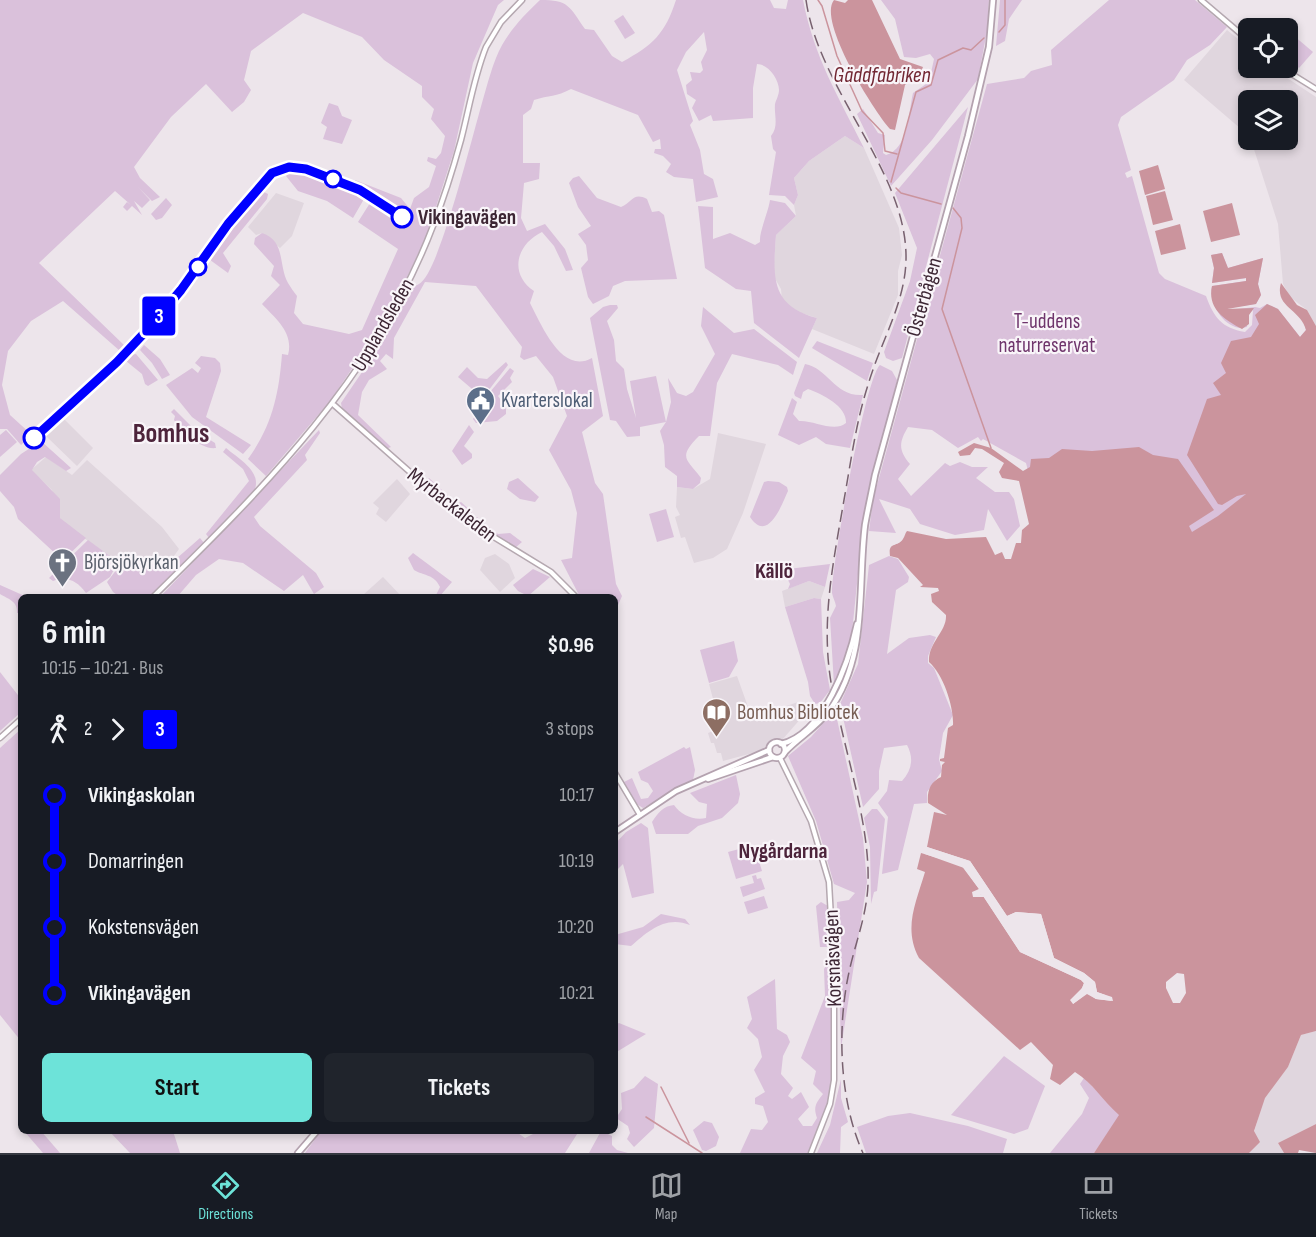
<!DOCTYPE html>
<html lang="en">
<head>
<meta charset="utf-8">
<style>
	:root { --surface:#171b24; --page:#20242c; --text:#f1f3f6; --muted:#9ea1a6; --line:#363941; --accent:#6de3d9 }
	body { margin:0; font-family:"Sofia Sans Condensed",sans-serif; background:var(--page); color:var(--text); height:100vh; display:flex; flex-direction:column; font-size:22px; white-space:nowrap }
	* { box-sizing:border-box; margin:0 }
	p { font-size:20px; color:var(--muted) }
	.icon { flex:none; width:33px; height:33px; fill:none; stroke:currentColor; stroke-width:2; stroke-linecap:round; stroke-linejoin:round }
	.map { position:relative; flex:1; overflow:hidden }
	.panel { position:absolute; left:18px; top:594px; width:600px; height:540px; display:flex; flex-direction:column; background:var(--surface); border-radius:9px; box-shadow:0 3px 9px #0003 }
	.panel>* { flex:none }
	.badge { padding:0 12px; border-radius:4px; font-size:21px; line-height:39px }
	.fabs { position:absolute; left:1238px; top:18px; display:grid; gap:12px }
	.fabs a { display:grid; place-items:center; width:60px; height:60px; border-radius:9px; background:var(--surface); box-shadow:0 3px 9px #0003; font-size:30px }
	.map>.badge { position:absolute; translate:-50% -50%; box-shadow:0 0 0 3px #fff }
	.legs { display:flex; align-items:center; gap:9px; height:66px; padding:0 24px; font-size:20px }
	.legs p { margin-inline-start:auto }
	.head { display:flex; align-items:center; justify-content:space-between; height:102px; padding:0 24px }
	h1 { font-size:33px; font-weight:700; line-height:45px }
	.button { display:flex; gap:12px; margin-top:auto; padding:12px 24px }
	.button a { flex:1; height:69px; border-radius:9px; background:var(--accent); color:#111; font-size:24px; font-weight:700; line-height:69px; text-align:center }
	.button a+a { background:var(--page); color:var(--text) }
	ul { padding:0 24px; list-style:none }
	li { display:flex; align-items:center; gap:21px; height:66px; font-size:22px }
	li i { display:grid; place-items:center; width:9px; height:100%; margin:0 8px; background:currentColor }
	li i::after { content:''; width:15px; height:15px; margin:-8px; border:4px solid; border-radius:50%; background:var(--surface) }
	li p { margin-inline-start:auto }
	li:first-child i { background:linear-gradient(#0000 50%,currentColor 0) }
	li:last-child i { background:linear-gradient(currentColor 50%,#0000 0) }
	.tab-bar { display:flex; justify-content:space-around; align-items:center; height:84px; border-top:2px solid var(--line); background:var(--surface); font-size:16px; color:var(--muted) }
	.tab-bar a { display:grid; justify-items:center; gap:3px }
	.tab-bar .on { color:var(--accent) }
	.map>svg:first-child { display:block }
	.built { fill:#e0d6de }
	.green { fill:#dac1db }
	.water { fill:#cb949d; fill-rule:evenodd }
	.pier { fill:#ede5eb }
	.lines { fill:none; stroke-linecap:round; stroke-linejoin:round }
	.stream { stroke:#cb949d; stroke-width:1.5 }
	.tertiary-casing { stroke:#b5a8b0; stroke-width:7 }
	.secondary-casing { stroke:#b4a2af; stroke-width:8 }
	.tertiary { stroke:#fff; stroke-width:4 }
	.secondary { stroke:#fff; stroke-width:4.5 }
	.rail { stroke:#78616f; stroke-width:1.5; stroke-dasharray:12 6; stroke-linecap:butt }
	.line-1-casing { stroke:#fff; stroke-width:14 }
	.line-1 { stroke:#00f; stroke-width:9 }
	.stop-1-dot { fill:#fff; stroke:#00f; stroke-width:3 }
	.labels { text-anchor:middle; dominant-baseline:central; stroke-width:4.5; stroke-linejoin:round; paint-order:stroke }
	.stop-label { font-size:21px; font-weight:bold; fill:#3d2634; stroke:#f9f5f9; text-anchor:start }
	.street-label { font-size:21px; fill:#3d2634; stroke:#f9f5f9 }
	.park-label { font-size:21px; fill:#6f356c; stroke:#f9f5f9 }
	.service-label { font-size:21px; fill:#4e5e75; stroke:#f9f5f9; text-anchor:start }
	.worship-label { font-size:21px; fill:#5b616d; stroke:#f9f5f9; text-anchor:start }
	.education-label { font-size:21px; fill:#785e54; stroke:#f9f5f9; text-anchor:start }
	.water-label { font-size:22px; font-style:italic; fill:#722733; stroke:#f9f5f9 }
	.neighbourhood-label { font-size:22px; font-weight:bold; fill:#4d243b; stroke:#f9f5f9 }
	.district-label { font-size:27px; font-weight:bold; fill:#4d243b; stroke:#f9f5f9 }
</style>
</head>
<body>
<div class="map">
<svg width="1316" height="1153" viewBox="0 0 1316 1153">
	<rect width="100%" height="100%" fill="#ede5eb"/>
	<g class="built">
		<path d="M1227,30L1248,47V68H1272L1316,97V326L1307,310L1290,297L1283,284L1278,224L1251,140H1287V100H1248V135L1184,80Z"/>
		<path d="M845,136L864,148L899,228L902,255L898,271V295L874,354L812,329L817,318L792,310L782,300L781,289L773,275L776,235L796,216L794,205L798,195L794,178L809,161Z"/>
		<path d="M276,193L304,203L292,236L280,248L262,233L256,235L248,227Z"/>
		<path d="M64,419L93,448L77,466L46,436Z"/>
		<path d="M718,433L766,444L743,513L727,549L713,558L694,563L685,537L681,538L675,517L680,515L676,507L677,487L693,489L710,479Z"/>
		<path d="M46,457L72,475L87,460L162,527L179,549L171,560L165,562L121,557L118,562L67,526L60,518L52,490L31,470Z"/>
		<path d="M397,479L410,494L386,522L376,514L379,508L373,503Z"/>
		<path d="M495,554L509,564L515,578L500,592L480,570L485,558Z"/>
		<path d="M383,577L402,597H401L363,595Z"/>
		<path d="M809,581L825,587L821,599L814,598L785,607L782,591Z"/>
		<path d="M737,676L752,718L798,702L803,716L782,740L767,745L760,751L723,761L721,753H717L714,743H711L708,733L721,728L709,684Z"/>
		<path d="M1316,1031V1124L1278,1143L1284,1153H1249L1259,1142L1254,1132L1264,1098L1288,1067L1301,1035Z"/>
	</g>
	<g class="green">
		<path d="M0,0H504L498,5L473,63L454,151L427,235L412,267L387,316L331,400L266,476L248,459C272,426 279,394 282,354L288,355C294,333 276,319 262,304L280,285L271,276L274,266L254,244L255,238L262,233C286,241 278,265 288,283C291,288 294,292 297,296L294,313L303,324L349,334L362,330L398,249L358,222L370,203L394,220L405,224L409,213L405,215L354,186L355,180L401,198L410,209L414,198L429,187L436,166L427,161L428,157L436,159L441,153L445,136L431,119L434,109L422,97V86L384,60L362,37L303,13L251,51L244,80L251,90L244,102L232,112L206,84L171,117L134,167L140,178L160,197L152,201L138,187L150,200L142,208L134,201L142,215L132,206L127,211L123,207L127,202L131,205L115,191L39,263L125,346L120,351L63,301L31,321L8,351L2,385L10,415L32,435L21,445L7,429H0Z"/>
		<path d="M540,0C569,0 569,6 585,29L594,30L612,56L622,62C653,45 665,34 676,0H770L774,8L786,9L788,0H803C814,57 838,96 864,148L845,136L809,161L794,178L798,195L794,205L785,196L769,195L776,152L773,149L771,136C779,126 774,116 775,104C776,100 779,95 779,90C779,79 768,64 757,64L753,88V118L713,121L711,115L699,121L692,108L696,100L687,94L686,85L692,80L690,72L700,73L703,70L701,62L707,50L704,32L686,52L677,70L693,121L690,125L700,150L704,174L713,179L718,197L696,202L693,179L674,177L666,172L671,164L663,156L654,153L655,149H661L660,139L653,142L638,115L571,89C556,97 549,95 534,100L531,109L523,115V163H540L539,179L524,183L521,218L527,231L545,224L565,249L573,270L566,271L554,246L542,232C517,244 508,273 534,291L530,303C542,326 562,375 592,358L603,416L582,432L595,483L603,494L616,584L622,596L615,612V597H580L561,560L572,558L577,513L571,490L549,450L567,416L553,377L536,356L524,360L520,357L522,347L476,286L425,282L394,338L393,359L386,354L380,361L387,369L369,380L362,392L358,415L391,447L386,449L383,447L342,409L341,403L373,356L411,287C413,286 416,286 419,284C443,271 481,94 496,58C505,35 522,17 540,0Z"/>
		<path d="M881,0H989L987,31L978,79L932,140L891,186L857,114L863,109L878,133L885,135L883,153L886,155C909,148 908,114 913,93L929,82L934,59L930,54L916,58L904,57L895,19Z"/>
		<path d="M1000,0H1022L1009,19L1005,41L996,46Z"/>
		<path d="M1109,0H1195L1227,27L1210,45L1187,60L1174,80L1121,117L1118,125L1131,170L1125,173L1127,178L1132,176L1159,273L1165,279L1206,296C1214,318 1222,328 1245,332L1252,325L1253,310L1249,314L1247,327C1226,333 1208,303 1212,286L1246,281L1247,278L1212,283L1214,268L1211,255L1222,253L1228,268L1263,258L1258,284L1261,295L1256,304L1228,308V310L1255,307L1260,308L1267,304L1278,309L1300,337L1306,330L1303,318L1309,325L1261,499L1191,550L1030,479L1026,463L983,439L981,441L978,437L958,448L932,430L908,427C899,442 898,450 910,464L898,479L911,496L945,463L950,466L960,462L972,467H988L976,478L995,492H1009L1014,499L1020,526L1007,541L988,509L984,530L955,535L920,524L910,509L879,499L896,533L869,531L873,500L987,84L1024,78L1031,71L1052,65L1051,50Z"/>
		<path d="M623,15L635,33L625,39L614,21Z"/>
		<path d="M1287,30L1313,52L1299,68L1287,58Z"/>
		<path d="M329,103L338,106L342,116L352,120L342,144L323,139L327,127L321,123Z"/>
		<path d="M968,107L902,358L893,361L886,358L884,352L910,281L917,248L895,193Z"/>
		<path d="M290,172C304,173 353,191 364,199L353,218L327,201L298,191L286,176Z"/>
		<path d="M579,176L597,198L621,207C633,202 633,192 647,199L652,212L659,211L664,215L677,279L625,281L613,286L609,296L593,304L588,297L581,268L588,260L586,245L578,234L591,226L578,207L569,183L573,178Z"/>
		<path d="M260,190L268,194L267,199L223,253L231,266L228,273L206,257L227,227Z"/>
		<path d="M166,198L172,205L162,218L156,220L151,214Z"/>
		<path d="M770,200L785,203L796,216L776,235C773,276 770,306 817,318L799,358L754,323L751,291L736,289L705,268L698,206L713,207V239L730,233L755,245L760,242C759,232 768,213 770,200Z"/>
		<path d="M610,305H617L618,308L607,321L614,340L616,361L624,369L627,389L636,418L630,381L656,376L666,422L671,402L668,378L677,393L686,396L693,392L715,354L701,326L703,307L734,333L754,329L797,362L793,375L778,365L732,354L717,383L710,436H699C677,458 687,459 701,478L700,483L693,489L677,487V476L665,467L664,445L660,431L666,422L640,427V436L627,437L616,421L610,420L590,318L603,307Z"/>
		<path d="M817,341L873,363L867,381L812,348Z"/>
		<path d="M144,345L160,359L170,375L162,379L152,363L140,350Z"/>
		<path d="M136,354L158,380L148,386L145,384L142,374L126,361L130,355Z"/>
		<path d="M201,356L215,358L220,363L221,371L206,417L251,445L243,454L192,417L166,385L192,368L198,373L201,368L195,363Z"/>
		<path d="M506,362L508,365L485,395L478,394L458,377L467,367L478,378L487,379Z"/>
		<path d="M805,364C828,368 835,397 863,395L850,448L826,444L816,437L799,445L778,435L792,398L797,402L793,414L799,421C814,420 834,433 846,423C847,406 822,394 808,389L803,392L801,399L795,396L794,393Z"/>
		<path d="M880,365L892,371L897,380L863,525L851,642L834,685L830,618L836,606C835,601 833,598 832,593C831,568 866,376 880,365Z"/>
		<path d="M510,368L514,371L510,378L512,382L498,396L506,407V414L497,421L476,423L473,419L490,392Z"/>
		<path d="M174,409L196,431L215,443L216,448C201,450 183,432 174,420L175,416L171,412Z"/>
		<path d="M469,425L474,432L464,446L472,454V458L462,465L452,451Z"/>
		<path d="M6,430L17,442L0,457V435Z"/>
		<path d="M319,430L320,433L305,455L307,460L254,517L260,526L316,573L324,587L314,594L303,575L284,591L243,563L219,559L196,575L177,597H160Z"/>
		<path d="M41,441L71,468L66,471L45,457L37,462L32,470L60,499V518L86,538L55,568L53,566L58,556L18,519L14,507L0,491V475L21,454Z"/>
		<path d="M226,448C239,459 261,471 255,489L209,538L206,534L249,481L243,469L223,452Z"/>
		<path d="M429,478L457,504L461,502L472,512L466,519L425,484Z"/>
		<path d="M518,478L539,497L535,502L520,499L507,489L509,482Z"/>
		<path d="M768,481L779,482L787,487L788,491C782,504 768,544 750,517L764,482Z"/>
		<path d="M666,509L674,537L657,542L649,514Z"/>
		<path d="M477,517L498,534L510,533L522,542L515,548L473,523Z"/>
		<path d="M200,538L204,543L150,597H120L113,592L107,582L124,560L168,566Z"/>
		<path d="M88,540L118,562L110,577L86,593C77,581 68,576 53,581L49,578Z"/>
		<path d="M413,553L452,582L439,597H435L440,587C434,574 424,576 414,570L408,558Z"/>
		<path d="M889,556L898,559L909,577L908,582L896,590L887,654L909,638L930,635L936,637L928,656V663L934,668L953,715L943,733L939,759L942,771L927,792V803L914,804L898,870L882,874L888,817L878,803L887,791L889,780L902,781C912,770 914,758 907,745L884,748L879,771V789L863,807L840,704L858,664L869,565Z"/>
		<path d="M830,564L825,587L809,581L788,589L790,584L786,576L788,569Z"/>
		<path d="M533,569L550,577L528,596L518,591L513,585Z"/>
		<path d="M0,585L27,597H21V613H17C18,601 8,599 0,594Z"/>
		<path d="M814,598L821,599L823,652L830,690L820,703L815,704L810,696L808,682L785,607Z"/>
		<path d="M734,641L738,661L729,677L709,683L700,650Z"/>
		<path d="M0,672L21,699V712L0,731Z"/>
		<path d="M835,710L863,838L867,882L841,1048L837,902L849,900L855,893L834,884L816,821L788,756L811,737Z"/>
		<path d="M21,729V1041L0,1015V748Z"/>
		<path d="M684,747L686,749L690,747L695,770L693,780L643,808L635,803L624,782L632,778L641,799L648,798L653,791L648,783L641,780L638,772Z"/>
		<path d="M736,775L740,794L738,803L722,818L698,826L688,834H656L652,822C658,813 663,806 674,805C681,815 694,821 706,818L707,804L699,802L690,793Z"/>
		<path d="M872,809H877L885,819L877,891L874,892L871,904L870,847L864,818Z"/>
		<path d="M641,823L648,828L654,893L632,898L623,864L615,872V844L626,832Z"/>
		<path d="M754,845L762,871L736,879L728,852Z"/>
		<path d="M756,875L757,879L761,878L765,889L743,897L740,887L754,883L752,876Z"/>
		<path d="M764,896L768,908L748,914L744,902Z"/>
		<path d="M821,902L828,906L831,947H820L816,906Z"/>
		<path d="M661,914L685,919L690,925C666,915 648,931 631,946L615,944V935L643,927Z"/>
		<path d="M829,961L833,996V1080L829,1104L808,1153H740L751,1129L762,1130L768,1122L763,1106L755,1104V1098L765,1092L754,1070L762,1057L758,1039L747,1028L752,1019L747,997L775,979L777,1029L787,1035L790,1042L783,1056L781,1074L793,1088L788,1096L792,1099L801,1092L809,1107L798,1119L803,1126H812L817,1118C813,1107 816,1103 823,1094L813,1084L816,1071L801,1058L825,996L824,969Z"/>
		<path d="M619,1023L646,1034L615,1053V1025Z"/>
		<path d="M1004,1056L1045,1086L1028,1129L1014,1134L951,1115Z"/>
		<path d="M645,1076L658,1084L654,1128L634,1147L627,1139L630,1133L628,1126L616,1118L622,1109L621,1093L634,1088Z"/>
		<path d="M1084,1078L1120,1115L1094,1153H1050L1082,1114L1089,1098L1080,1084Z"/>
		<path d="M841,1079V1098L848,1122L841,1127L840,1153H817L830,1125Z"/>
		<path d="M910,1113L968,1126L1007,1139L1003,1153H866L857,1127L888,1116Z"/>
		<path d="M704,1121L712,1123L719,1137L716,1146L706,1151L702,1150L693,1130Z"/>
		<path d="M24,1131H41L60,1153H43Z"/>
		<path d="M109,1131H173L180,1153H130Z"/>
		<path d="M321,1131H515L525,1138L539,1131H579L565,1153H305Z"/>
		<path d="M601,1131L612,1136V1145L617,1150L628,1153H589Z"/>
	</g>
	<g class="water">
		<path d="M834,0L845,3L848,0H872L900,59L923,67L919,76L905,85L895,130L890,129C874,111 817,21 834,0Z"/>
		<path d="M1158,165L1165,189L1145,195L1139,171Z"/>
		<path d="M1165,191L1173,220L1153,225L1146,196Z"/>
		<path d="M1232,203L1240,235L1211,242L1203,211Z"/>
		<path d="M1180,224L1186,249L1161,255L1155,231Z"/>
		<path d="M1222,253L1228,268L1263,258L1258,284L1261,295L1256,304L1227,309L1254,308L1249,315V324L1242,329C1225,320 1207,309 1212,286L1246,281V278L1212,283L1214,268L1211,255Z"/>
		<path d="M1281,283L1297,305L1307,310L1316,326V1031L1301,1035L1288,1067L1265,1098L1254,1131L1260,1142L1249,1153H1094L1119,1115C1103,1101 1093,1083 1075,1072L1060,1085L1050,1079L1053,1065L1031,1042L1020,1050L919,958C903,928 916,903 925,872L917,869L921,853L961,865L979,889L977,892L983,896L1020,952L1081,980L1084,983C1082,991 1076,995 1073,1004L1087,993L1096,999L1112,1001L1105,995L1097,992L1095,982L1084,973L1054,958L1041,914L1016,912L1007,916L970,861L927,847L934,812L947,815L928,803C927,791 930,782 941,777L942,765L945,762L940,761V759L944,758L948,728L953,725C954,708 944,675 929,662C928,642 947,632 946,615L932,602L931,594L939,591L938,588L920,587L923,585L898,558L890,556C888,541 897,548 903,539C905,536 905,533 907,531L946,539L986,537L995,555L1002,552L1005,559H1011L1016,543H1021L1022,530L1029,524L1019,481L1002,478L999,472L1004,463L982,449L975,448L970,455L960,456L958,452L974,443L991,448L1023,471L1030,467L1031,459L1049,458L1062,449L1092,451L1139,447L1153,455L1178,459L1214,510L1189,526L1192,532L1218,516L1246,494L1237,496L1222,505L1218,504L1187,455L1207,399L1221,395L1213,383L1226,373L1221,363L1231,341L1251,337L1259,324L1255,315L1267,304L1278,309L1300,337L1306,330C1301,309 1274,307 1281,283ZM1177,973L1184,974L1186,993L1180,1003H1173L1166,988V982Z"/>
		<path d="M1316,1124V1153L1299,1150L1298,1153H1284L1278,1143Z"/>
	</g>
	<path class="pier" d="M927,847L970,861L1007,916L1016,912L1041,914L1054,958L1084,973L1095,982L1097,992L1112,997L1113,1001L1096,999L1087,994L1073,1004L1070,1000L1082,988L1084,983L1081,980L1020,952L984,897H973L972,892L979,889L964,868L925,854L926,851L966,866L982,888L980,894L986,895L1023,950L1062,968L1051,959L1038,916L1016,915L1007,919L1002,917L968,863L926,850Z"/>
	<g class="lines">
		<g class="stream">
			<path d="M818,0L822,6L837,56L862,111L883,133L885,151L897,154"/>
			<path d="M999,32L1005,25V0"/>
			<path d="M891,182L916,92L931,85L938,60L963,48L971,50L984,38"/>
			<path d="M896,188L901,193L941,204"/>
			<path d="M953,208L961,218L962,228L942,309L991,448"/>
			<path d="M661,1087L689,1143"/>
			<path d="M646,1117L702,1153"/>
		</g>
		<defs>
			<g id="tertiary">
				<path d="M1201,0L1248,40"/>
				<path d="M1282,68L1316,89"/>
				<path d="M334,405L461,517L551,572L576,597"/>
				<path d="M153,597C265,487 376,376 433,226C444,198 453,169 461,140C469,109 474,77 486,47L501,22L522,0"/>
				<path d="M0,738L21,719"/>
				<path d="M780,758L811,821L829,882L834,973V1080L830,1104L811,1153"/>
				<path d="M615,773L640,815"/>
			</g>
			<g id="secondary">
				<circle cx="777" cy="750" r="8"/>
				<path d="M781,744C824,734 849,662 857,624"/>
				<path d="M785,752C799,737 816,728 829,711C869,656 857,589 865,525C868,508 872,491 875,475L968,136L989,47L993,0"/>
				<path d="M708,779L773,757"/>
				<path d="M615,832L676,791L769,750"/>
				<path d="M298,1153L317,1131"/>
			</g>
		</defs>
		<use href="#tertiary" class="tertiary-casing"/>
		<use href="#secondary" class="secondary-casing"/>
		<use href="#tertiary" class="tertiary"/>
		<use href="#secondary" class="secondary"/>
		<g class="rail">
			<path d="M806,0C819,91 908,172 906,260C905,304 880,343 868,385C856,422 851,461 844,500C833,564 820,624 832,688"/>
			<path d="M837,708C848,763 870,827 868,884C867,916 854,946 848,977C837,1032 840,1103 863,1153"/>
		</g>
	</g>
	<g class="lines">
		<defs>
			<path id="line-1" d="M34,438L117,362L149,328L181,290L228,224L272,173L289,167L306,169L360,190L402,217"/>
		</defs>
		<use href="#line-1" class="line-1-casing"/>
		<use href="#line-1" class="line-1"/>
	</g>
	<defs>
		<symbol id="civic-pin" viewBox="-11 -11 22 30"><path d="M0 17L-7.5 6A9.5 9.5 0 1 1 7.5 6Z" fill="#5c6f8a" stroke="#f9f5f9"/><path d="M-.6-6.5H3V-4.5H.6V-3L4-1V1h2V6H-6V1h2V-1L-.6-3ZM-1.2 2.5V6h2.4V2.5Z" fill="#fff"/></symbol>
		<symbol id="church-pin" viewBox="-11 -11 22 30"><path d="M0 17L-7.5 6A9.5 9.5 0 1 1 7.5 6Z" fill="#6b7280" stroke="#f9f5f9"/><path d="M-1.2-6h2.4v3.5h3.3v2.4h-3.3V6h-2.4V-.1h-3.3v-2.4h3.3Z" fill="#fff"/></symbol>
		<symbol id="library-pin" viewBox="-11 -11 22 30"><path d="M0 17L-7.5 6A9.5 9.5 0 1 1 7.5 6Z" fill="#8d6e63" stroke="#f9f5f9"/><path d="M-6-4Q-3-5.5-.7-3.5V5Q-3 3-6 4ZM6-4Q3-5.5 .7-3.5V5Q3 3 6 4Z" fill="#fff"/></symbol>
	</defs>
	<g fill-rule="evenodd">
		<use href="#civic-pin" x="464" y="384" width="33" height="45"/>
		<use href="#church-pin" x="46" y="546" width="33" height="45"/>
		<use href="#library-pin" x="700" y="696" width="33" height="45"/>
	</g>
	<g class="stop-1-dot">
		<circle cx="333" cy="179" r="8"/>
		<circle cx="402" cy="217" r="10"/>
		<circle cx="198" cy="267" r="8"/>
		<circle cx="34" cy="438" r="10"/>
	</g>
	<g class="labels">
		<g class="stop-label">
			<text x="418" y="217">Vikingavägen</text>
		</g>
		<g class="street-label">
			<text transform="translate(924 297) rotate(-74)">Österbågen</text>
			<text transform="translate(383 325) rotate(-60)">Upplandsleden</text>
			<text transform="translate(452 505) rotate(38)">Myrbackaleden</text>
			<text transform="translate(833 958) rotate(-92)">Korsnäsvägen</text>
		</g>
		<g class="park-label">
			<text x="1047" y="321">T-uddens<tspan x="1047" dy="24">naturreservat</tspan></text>
		</g>
		<g class="service-label">
			<text x="501" y="400">Kvarterslokal</text>
		</g>
		<g class="worship-label">
			<text x="84" y="562">Björsjökyrkan</text>
		</g>
		<g class="education-label">
			<text x="737" y="712">Bomhus Bibliotek</text>
		</g>
		<g class="water-label">
			<text x="882" y="75">Gäddfabriken</text>
		</g>
		<g class="neighbourhood-label">
			<text x="774" y="571">Källö</text>
			<text x="783" y="851">Nygårdarna</text>
		</g>
		<g class="district-label">
			<text x="171" y="434">Bomhus</text>
		</g>
	</g>
</svg>
<div class="fabs">
<a><svg class="icon" aria-label="locate" viewBox="0 0 24 24"><circle cx="12" cy="12" r="6"/><path d="M12 2v4M12 18v4M2 12h4M18 12h4"/></svg></a>
<a><svg class="icon" aria-label="layers" viewBox="0 0 24 24"><path d="M12 4l9 5-9 5-9-5zM3 14l9 5 9-5"/></svg></a>
</div>
<b class="badge" style="left:159px;top:316px;background:#00f;color:#fff">3</b>
<section class="panel">
<div class="head"><div><h1>6 min</h1><p>10:15 – 10:21 · Bus</p></div><b>$0.96</b></div>
<div class="legs"><svg class="icon" aria-label="walk" viewBox="0 0 24 24"><circle cx="13" cy="4" r="2"/><path d="M13 8l-2 6 4 7M11 14l-3 7M7 12l3-4h3l4 4"/></svg>2<svg class="icon" aria-label="forward" viewBox="0 0 24 24"><path d="M9 5l7 7-7 7"/></svg><b class="badge" style="background:#00f;color:#fff">3</b><p>3 stops</p></div>
<ul>
<li><i style="color:#00f"></i><b>Vikingaskolan</b><p>10:17</p></li>
<li><i style="color:#00f"></i><span>Domarringen</span><p>10:19</p></li>
<li><i style="color:#00f"></i><span>Kokstensvägen</span><p>10:20</p></li>
<li><i style="color:#00f"></i><b>Vikingavägen</b><p>10:21</p></li>
</ul>
<div class="button"><a>Start</a><a>Tickets</a></div>
</section>
</div>
<nav class="tab-bar">
<a class="on"><svg class="icon" aria-label="directions" viewBox="0 0 24 24"><path d="M12 3l9 9-9 9-9-9zM9 14v-3h6M13 9l2 2-2 2"/></svg>Directions</a>
<a><svg class="icon" aria-label="map" viewBox="0 0 24 24"><path d="M3 6l6-2 6 2 6-2v14l-6 2-6-2-6 2zM9 4v14M15 6v14"/></svg>Map</a>
<a><svg class="icon" aria-label="tickets" viewBox="0 0 24 24"><path d="M3 7h18v10H3zM15 7v10"/></svg>Tickets</a>
</nav>
</body>
</html>
